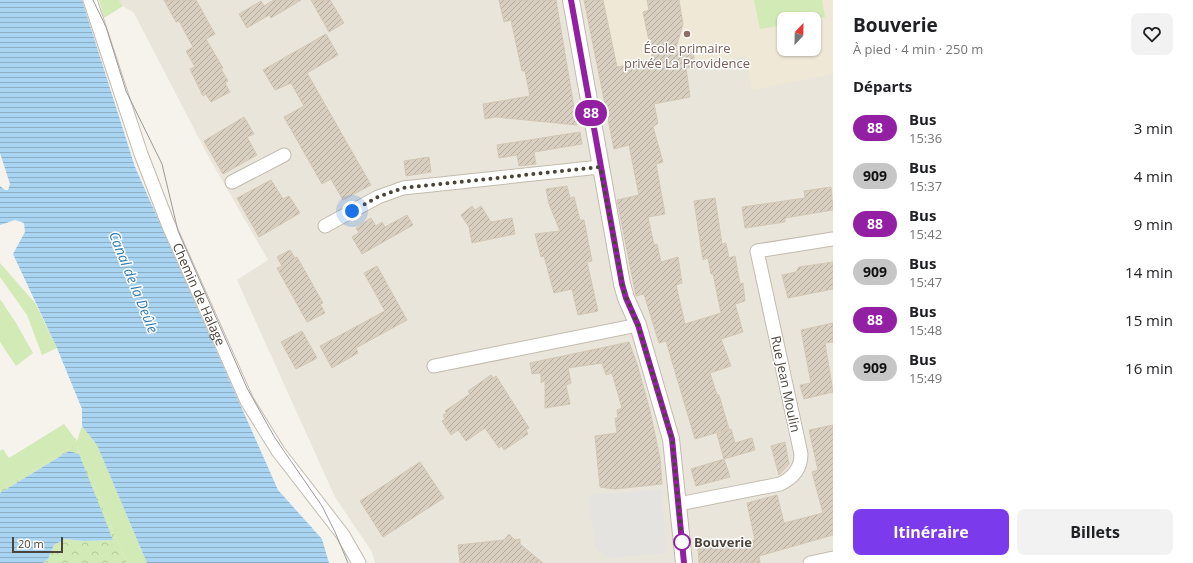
<!DOCTYPE html>
<html lang="fr">
<head>
<meta charset="utf-8">
<style>
	:root { --surface:#fff; --page:#f2f2f2; --text:#202124; --muted:#757577; --accent:#7c3aed }
	body { margin:0; font-family:"Open Sans",sans-serif; background:var(--page); color:var(--text); height:100vh; display:flex; flex-direction:column; font-size:15px; white-space:nowrap }
	* { box-sizing:border-box; margin:0 }
	p { font-size:13px; color:var(--muted) }
	.icon { flex:none; width:22px; height:22px; fill:none; stroke:currentColor; stroke-width:2; stroke-linecap:round; stroke-linejoin:round }
	.map { position:relative; flex:1; overflow:hidden }
	.panel { display:flex; flex-direction:column; background:var(--surface); width:360px }
	.panel>* { flex:none }
	.badge { padding:0 8px; border-radius:13px; font-size:14px; line-height:26px }
	.needle { width:26px; rotate:22deg }
	.controls { position:absolute; left:777px; top:12px; display:grid; gap:8px }
	.controls a { display:grid; place-items:center; width:44px; height:44px; border-radius:8px; background:var(--surface); box-shadow:0 1px 3px #0004; font-size:20px }
	.scale { position:absolute; left:12px; bottom:10px; width:51px; box-sizing:border-box; padding-left:4px; border:2px solid #4b4439; border-top:0; font-size:11px; line-height:14px; white-space:nowrap; color:#4b4439; -webkit-text-stroke:3px #fff; paint-order:stroke }
	.you { position:absolute; width:20px; height:20px; margin:-10px; border:3px solid #fff; border-radius:50%; background:#1a73e8; box-shadow:0 0 0 6px #1a73e833 }
	.map>.badge { position:absolute; translate:-50% -50%; box-shadow:0 0 0 2px #fff }
	h2 { padding:0 20px; font-size:15px; line-height:36px }
	.round { display:grid; place-items:center; flex:none; width:42px; height:42px; border-radius:8px; background:var(--page) }
	.headline { display:flex; align-items:center; justify-content:space-between; height:68px; padding:0 20px }
	h1 { font-size:19px; font-weight:700; line-height:30px }
	.action { display:flex; gap:8px; margin-top:auto; padding:8px 20px }
	.action a { flex:1; height:46px; border-radius:8px; background:var(--accent); color:#fff; font-size:16px; font-weight:700; line-height:46px; text-align:center }
	.action a+a { background:var(--page); color:var(--text) }
	ul { padding:0; list-style:none }
	li { display:flex; align-items:center; gap:12px; height:48px; padding:0 20px }
	li div { flex:1 }
	li b { display:block; font-size:15px }
	li em { font-style:normal }
	li .badge { min-width:44px; font-weight:700; text-align:center }
	main { display:flex; flex:1; min-height:0 }
	.map>svg:first-child { display:block }
	.residential { fill:#eae5da; fill-rule:evenodd }
	.education { fill:#efe8d6; fill-rule:evenodd }
	.grass { fill:#d2eab5 }
	.park { fill:url(#park-crowns) }
	.parking { fill:#e5e3e0 }
	.water { fill:url(#water-rules) }
	.building { fill:url(#building-hatch); stroke:#d3c7b4 }
	.lines { fill:none; stroke-linecap:round; stroke-linejoin:round }
	.minor-casing { stroke:#c2bbae; stroke-width:15 }
	.tertiary-casing { stroke:#c2bbae; stroke-width:18 }
	.minor { stroke:#fff; stroke-width:13 }
	.tertiary { stroke:#fff; stroke-width:16 }
	.tram { stroke:#9a9a9a; stroke-width:1 }
	.line-casing { stroke:#fff; stroke-width:9 }
	.line { stroke:#9320a3; stroke-width:6 }
	.walk { stroke:#4b4439; stroke-width:4; stroke-dasharray:0 7.2 }
	.education-dot { fill:#8d6e63; stroke:#fff; stroke-width:1.5 }
	.stop-dot { fill:#fff; stroke:#9320a3; stroke-width:2 }
	.labels { text-anchor:middle; dominant-baseline:central; stroke-width:3; stroke-linejoin:round; paint-order:stroke }
	.education-label { font-size:13px; fill:#785e54; stroke:#fff }
	.street-label { font-size:13px; fill:#4b4439; stroke:#fff }
	.stop-label { font-size:13px; font-weight:bold; fill:#4b4439; stroke:#fff; text-anchor:start }
	.water-label { font-size:14px; font-style:italic; fill:#2e7ab2; stroke:#fff }
</style>
</head>
<body>
<main>
<div class="map">
<svg width="833" height="563" viewBox="0 0 833 563">
	<defs>
		<pattern id="park-crowns" width="20" height="18" patternUnits="userSpaceOnUse"><rect width="20" height="18" fill="#d2eab5"/><path d="M2 6a3 3 0 1 1 6 0M12 15a3 3 0 1 1 6 0" fill="none" stroke="#b6ca9c"/></pattern>
		<pattern id="water-rules" width="6" height="5" patternUnits="userSpaceOnUse"><rect width="6" height="5" fill="#a9d4f2"/><path d="M0 2.5h6" fill="none" stroke="#8caec5"/></pattern>
		<pattern id="building-hatch" width="6" height="6" patternUnits="userSpaceOnUse"><rect width="6" height="6" fill="#d8cfc1"/><path d="M-1 1l2-2M0 6l6-6M5 7l2-2" fill="none" stroke="#b1aa9e"/></pattern>
	</defs>
	<rect width="100%" height="100%" fill="#f6f3ec"/>
	<path class="residential" d="M119,0H833V563H375L372,552L335,497L237,280L268,260L207,154L134,13L123,6ZM784,19H814V49H784Z"/>
	<path class="education" d="M584,0H833V74L752,90L746,56L600,87ZM784,19H814V49H784Z"/>
	<g class="grass">
		<path d="M99,0H119L123,6L104,18Z"/>
		<path d="M754,0H822L825,17L814,19H784V25L760,29Z"/>
		<path d="M0,263L35,303L57,348L42,355L27,315L0,277Z"/>
		<path d="M0,299L16,323L33,353L16,366L0,342Z"/>
		<path d="M64,424L77,441L82,426L97,445L147,563H127L76,444L0,491V451L3,449L9,458Z"/>
	</g>
	<path class="park" d="M76,444L127,563H43L48,559L54,545L65,539L84,541L113,540L99,507L69,451L0,493V491Z"/>
	<path class="parking" d="M662,489L666,553L608,558L595,547L589,498L595,495Z"/>
	<g class="water">
		<path d="M0,0H82L135,167L278,490L322,539L329,563H147L97,445L82,426V409L57,348L13,254L25,232L24,223L15,220L0,225V186L5,190H8L10,184L0,153Z"/>
		<path d="M69,451L79,454L113,540L84,541L65,539L54,545L48,559L43,563H0V493Z"/>
	</g>
	<g class="building">
		<path d="M164,0H196L215,34L206,39L223,68L221,69L228,81L225,83L230,92L211,102L206,94L203,96L190,69L195,67L186,51L193,47L179,21L176,22Z"/>
		<path d="M274,0H301L271,18L269,15L247,28L239,14L261,1L264,6Z"/>
		<path d="M311,0H330L344,23L329,32Z"/>
		<path d="M499,0H556L577,125L495,117L485,119L483,104L530,96L525,71H522L511,20L504,22Z"/>
		<path d="M584,0H603L617,67L653,60L643,12L649,10L647,0H679L683,24L675,51L692,48L696,67L686,68L690,97L654,104L658,123L653,127L663,162L656,164L665,214L648,217L654,245L657,244L661,262L678,257L682,283L676,285L685,324L721,313L713,274H711L708,258L703,260L694,201L715,198L722,244L726,243L729,258L735,256L740,284L743,283L745,301L735,304L743,332L721,339L731,366L710,373L717,395H719L729,429L695,439L666,341L659,343L644,294L636,296L617,200L639,195L629,145L614,149Z"/>
		<path d="M326,34L338,55L307,73L371,185L343,200L331,179L322,184L284,117L304,106L291,83L275,90L263,70Z"/>
		<path d="M244,117L254,134L247,137L257,155L223,174L204,141Z"/>
		<path d="M580,132L582,144L534,152L536,164L519,166L517,155L499,158L497,145Z"/>
		<path d="M429,157L431,172L406,176L404,161Z"/>
		<path d="M271,180L283,199L289,196L300,213L259,237L237,198Z"/>
		<path d="M567,186L570,198L574,197L580,220H584L592,261L587,262L598,311L578,315L572,289L554,293L544,256L541,257L535,234L560,231L549,204L546,189Z"/>
		<path d="M831,187L833,210L785,218V222L745,228L742,207L805,198L804,191Z"/>
		<path d="M472,206L475,210L481,206L491,222L512,218L515,234L472,243L469,227L461,215Z"/>
		<path d="M407,215L413,225L362,254L352,237L359,233L356,228L371,218L376,226L382,222L385,227Z"/>
		<path d="M290,250L295,258L297,257L323,303L320,304L325,313L307,322L277,268L282,266L277,257Z"/>
		<path d="M833,262V289L788,298L782,275L796,272L799,267Z"/>
		<path d="M377,266L407,320L356,348L358,353L332,368L320,346L385,311L364,273Z"/>
		<path d="M833,323V342L825,343L833,392L804,399L800,385L811,383L801,330Z"/>
		<path d="M302,331L317,358L296,369L281,342Z"/>
		<path d="M629,342L637,364L650,411L660,458L662,484L615,489L600,487L595,436L617,433L615,418H618L617,410L622,408L612,373L606,375L602,363L568,368L571,383L566,385L570,404L545,408V380L541,383V373L532,374L530,363Z"/>
		<path d="M491,375L493,378L496,376L529,428L526,430L528,434L504,450L502,446L499,448L485,428L466,441L458,430L451,435L442,421L445,419L443,415L447,413L445,411L470,394L468,391Z"/>
		<path d="M833,425V535L759,556L760,563H699L698,548L755,540L747,503L777,495L784,523L823,513L812,472L818,470L809,430Z"/>
		<path d="M731,429L735,443L752,438L755,450L724,459L717,434Z"/>
		<path d="M785,442L789,464L779,475L771,446Z"/>
		<path d="M724,459L730,477L696,486L691,469Z"/>
		<path d="M420,462L444,498L383,537L360,501Z"/>
		<path d="M509,534L515,540L520,539V544L543,563H460L458,545L504,540Z"/>
	</g>
	<g class="lines">
		<defs>
			<g id="minor">
				<path id="s1" d="M90,0L141,154L168,224L247,401L278,451L343,535L359,563"/>
				<path d="M232,182L284,155"/>
				<path d="M325,226L378,197L403,188L600,167"/>
				<path d="M434,366L638,325"/>
				<path d="M679,504L780,484C793,478 801,469 801,454L757,251L833,239"/>
				<path d="M810,563L833,558"/>
			</g>
			<path id="tertiary" d="M571,0L622,284L626,298L638,325L671,439L684,563"/>
		</defs>
		<use href="#minor" class="minor-casing"/>
		<use href="#tertiary" class="tertiary-casing"/>
		<use href="#minor" class="minor"/>
		<use href="#tertiary" class="tertiary"/>
		<path class="tram" d="M93,0L106,27L126,91L162,164L178,231L247,388L275,438L322,506L335,532L348,563"/>
	</g>
	<g class="lines">
		<defs>
			<path id="line" d="M571,0L622,284L626,298L638,325L672,439L684,563"/>
		</defs>
		<use href="#line" class="line-casing"/>
		<use href="#line" class="line"/>
		<path class="walk" d="M352,211L378,197L403,188L600,167L624,292L638,325L672,439L682,542"/>
	</g>
	<circle class="education-dot" cx="687" cy="34" r="4"/>
	<circle class="stop-dot" cx="682" cy="542" r="8"/>
	<g class="labels">
		<g class="education-label">
			<text x="687" y="48">École primaire<tspan x="687" dy="15">privée La Providence</tspan></text>
		</g>
		<g class="street-label">
			<text stroke="none"><textPath href="#s1" startOffset="314">Chemin de Halage</textPath></text>
			<text transform="translate(786 384) rotate(78)">Rue Jean Moulin</text>
		</g>
		<g class="stop-label">
			<text x="694" y="542">Bouverie</text>
		</g>
		<g class="water-label">
			<text transform="translate(134 282) rotate(68)">Canal de la Deûle</text>
		</g>
	</g>
</svg>
<div class="controls">
<a><svg class="needle" viewBox="-14 -14 28 28"><path d="M0-13l5 13h-10z" fill="#e53935"/><path d="M0 13l5-13h-10z" fill="#757577"/></svg></a>
</div>
<div class="scale">20 m</div>
<div class="you" style="left:352px;top:211px"></div>
<b class="badge" style="left:591px;top:113px;background:#9320a3;color:#fff">88</b>
</div>
<section class="panel">
<div class="headline"><div><h1>Bouverie</h1><p>À pied · 4 min · 250 m</p></div><a class="round"><svg class="icon" aria-label="heart" viewBox="0 0 24 24"><path d="M12 20l-8-8c-3-5 5-10 8-4 3-6 11-1 8 4z"/></svg></a></div>
<h2>Départs</h2>
<ul>
<li><span class="badge" style="background:#9320a3;color:#fff">88</span><div><b>Bus</b><p>15:36</p></div><em>3 min</em></li>
<li><span class="badge" style="background:#c6c6c6;color:#111">909</span><div><b>Bus</b><p>15:37</p></div><em>4 min</em></li>
<li><span class="badge" style="background:#9320a3;color:#fff">88</span><div><b>Bus</b><p>15:42</p></div><em>9 min</em></li>
<li><span class="badge" style="background:#c6c6c6;color:#111">909</span><div><b>Bus</b><p>15:47</p></div><em>14 min</em></li>
<li><span class="badge" style="background:#9320a3;color:#fff">88</span><div><b>Bus</b><p>15:48</p></div><em>15 min</em></li>
<li><span class="badge" style="background:#c6c6c6;color:#111">909</span><div><b>Bus</b><p>15:49</p></div><em>16 min</em></li>
</ul>
<div class="action"><a>Itinéraire</a><a>Billets</a></div>
</section>
</main>
</body>
</html>
